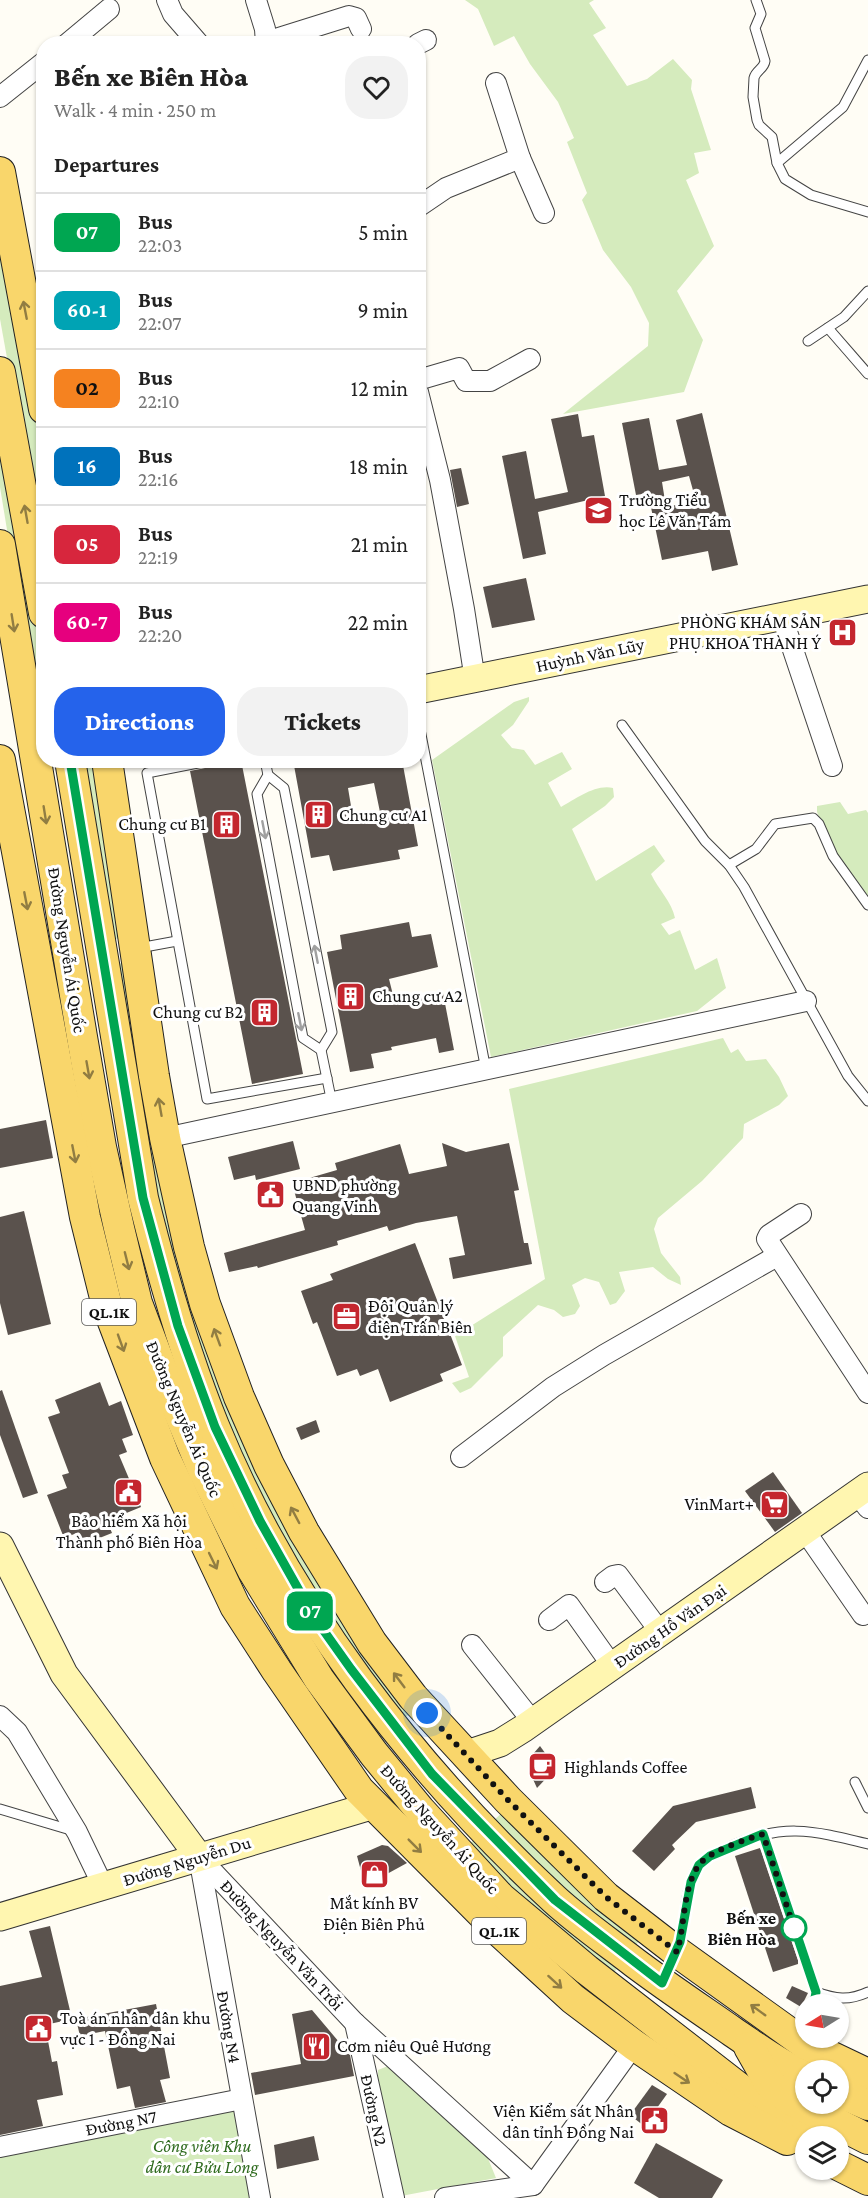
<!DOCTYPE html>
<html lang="en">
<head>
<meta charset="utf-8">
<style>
	:root { --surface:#fff; --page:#f2f2f2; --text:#222; --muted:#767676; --line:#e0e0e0; --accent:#2563eb }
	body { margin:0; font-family:"Crimson Pro",serif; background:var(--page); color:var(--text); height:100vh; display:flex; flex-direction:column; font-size:22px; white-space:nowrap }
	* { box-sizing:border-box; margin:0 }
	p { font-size:20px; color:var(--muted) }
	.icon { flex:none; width:33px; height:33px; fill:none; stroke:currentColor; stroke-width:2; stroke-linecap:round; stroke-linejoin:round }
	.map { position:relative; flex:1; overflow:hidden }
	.drawer { position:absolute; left:36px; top:36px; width:390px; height:732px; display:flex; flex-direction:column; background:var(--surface); border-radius:24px; box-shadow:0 2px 4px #0004 }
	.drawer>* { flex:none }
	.badge { padding:0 12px; border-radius:9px; font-size:21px; line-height:39px }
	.needle { width:39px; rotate:259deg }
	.tools { position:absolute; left:795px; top:1994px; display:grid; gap:12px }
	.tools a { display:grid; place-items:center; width:54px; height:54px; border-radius:50%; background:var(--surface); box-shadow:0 2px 4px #0004; font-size:30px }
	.you { position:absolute; width:30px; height:30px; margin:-15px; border:4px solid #fff; border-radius:50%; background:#1a73e8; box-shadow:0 0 0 9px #1a73e833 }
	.map>.badge { position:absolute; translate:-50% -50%; box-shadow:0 0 0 3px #fff }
	h2 { padding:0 18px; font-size:22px; line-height:54px }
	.round { display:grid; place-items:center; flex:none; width:63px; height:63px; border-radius:24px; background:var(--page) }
	.summary { display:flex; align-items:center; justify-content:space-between; height:102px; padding:0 18px }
	h1 { font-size:28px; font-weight:800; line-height:45px }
	.cta { display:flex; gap:12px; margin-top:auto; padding:12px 18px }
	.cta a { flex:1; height:69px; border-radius:24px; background:var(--accent); color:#fff; font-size:24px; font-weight:800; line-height:69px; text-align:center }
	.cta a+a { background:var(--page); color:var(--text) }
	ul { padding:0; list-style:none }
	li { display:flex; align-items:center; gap:18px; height:78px; padding:0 18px; border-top:2px solid var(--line) }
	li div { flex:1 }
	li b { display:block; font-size:22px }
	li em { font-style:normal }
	li .badge { min-width:66px; font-weight:700; text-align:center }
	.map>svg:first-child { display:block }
	.green { fill:#d5ebbd }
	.building { fill:#5a524d; fill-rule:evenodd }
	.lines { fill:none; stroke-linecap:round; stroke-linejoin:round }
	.lane-casing { stroke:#444; stroke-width:11 }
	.street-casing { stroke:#444; stroke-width:22 }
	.secondary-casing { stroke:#333; stroke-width:29 }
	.primary-casing { stroke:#222; stroke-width:32 }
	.lane { stroke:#fff; stroke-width:9 }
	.street { stroke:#fff; stroke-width:20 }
	.secondary { stroke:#fff6b0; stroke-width:27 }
	.primary { stroke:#f9d66b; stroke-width:30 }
	.oneway { stroke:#917d42 }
	.oneway2 { stroke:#a0a0a0 }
	.line-casing { stroke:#fff; stroke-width:14 }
	.line { stroke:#00a651; stroke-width:9 }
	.walk { stroke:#111; stroke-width:6; stroke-dasharray:0 10.8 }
	.stop-dot { fill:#fff; stroke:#00a651; stroke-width:3 }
	.labels { text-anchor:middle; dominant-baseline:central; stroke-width:6; stroke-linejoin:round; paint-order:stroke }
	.shield { fill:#fff; stroke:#585858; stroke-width:1.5 }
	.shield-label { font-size:16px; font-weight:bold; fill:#111 }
	.poi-label { font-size:18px; fill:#111; stroke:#fff; text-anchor:start }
	.street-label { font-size:18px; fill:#111; stroke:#fff }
	.stop-label { font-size:18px; font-weight:bold; fill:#111; stroke:#fff; text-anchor:end }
	.park-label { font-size:18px; font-style:italic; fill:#2f6b1f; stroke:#fff }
</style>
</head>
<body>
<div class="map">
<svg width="868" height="2198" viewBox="0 0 868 2198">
	<rect width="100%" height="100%" fill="#fffdf5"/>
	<g class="green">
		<path d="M465,0H594L589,3L606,28L593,35L627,86L647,79L673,59L692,80L691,89L711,150L694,153L699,173L686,180L714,246L677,291L703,340L684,392L563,414L648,346L649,323L631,287L603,250L582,200L587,193L567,142L574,138L558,102L530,64L514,36L494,46L478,9Z"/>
		<path d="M0,225L43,461V558L0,319Z"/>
		<path d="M0,425L43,667V750L0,487Z"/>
		<path d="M529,697V701L513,725L501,735L512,748L524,750L535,765L562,752L572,769L548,783L561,807C576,799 595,784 613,788L614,797L605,806L572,829L596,881L654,845L665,861L651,874C658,889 672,902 675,918L661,924L669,935L680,930L695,970L717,958L726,988L697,1011L491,1057L432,760L514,702Z"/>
		<path d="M85,761H97L122,938L109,940Z"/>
		<path d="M840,802L848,814L866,810L868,813V899L835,854L817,812V806Z"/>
		<path d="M126,963L187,1273L413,1711L402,1720L320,1609L224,1424L169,1267L113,964Z"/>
		<path d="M723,1038L731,1053L738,1049L746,1061L766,1059L779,1077L788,1096L779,1105L744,1124L743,1138L702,1181L658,1218L654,1229L661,1253L680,1277L681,1285L668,1279L653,1267L619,1272L625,1291L616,1303L610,1305L599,1282L585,1278L572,1285L580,1306L575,1314L563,1317L554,1310L538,1305L503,1337V1356L471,1388L460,1393L452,1383L469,1377L455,1336L545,1279L509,1089Z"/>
		<path d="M505,1810L642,1936L633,1950L605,1929L492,1822Z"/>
		<path d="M478,1836L621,1964L610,1977L557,1934L467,1846Z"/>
		<path d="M388,2066L487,2156L496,2178L401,2196L378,2085V2070Z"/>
		<path d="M237,2106L254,2198H0V2152Z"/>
	</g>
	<g class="building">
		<path d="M702,413L738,565L712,571L708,551L662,560L648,493L636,495L622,423L649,418L659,470L687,465L676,420ZM689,476L696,501L666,507L662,482Z"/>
		<path d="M578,414L582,437L594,435L605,496L538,512L546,554L523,559L502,456L526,451L535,499L568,492L551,419Z"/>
		<path d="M461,468L469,504L457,507L450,470Z"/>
		<path d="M526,578L535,620L492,628L483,587Z"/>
		<path d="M220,760H241L303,1074L252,1084L190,771L215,766Z"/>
		<path d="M293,760H402L418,846L398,850L400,859L333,871L329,855L311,858ZM374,783L381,817L357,821L356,817L353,818L348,788Z"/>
		<path d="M409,922L412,937L431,934L438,967L389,979L395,1003L443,993L454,1050L439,1053L436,1038L391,1047L392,1050L371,1054L374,1068L350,1072L327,952L342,949L340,935Z"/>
		<path d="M46,1120L53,1158L0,1168V1129Z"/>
		<path d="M293,1141L300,1169L256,1180L255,1175L234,1180L228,1157Z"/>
		<path d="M442,1143L466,1152L509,1143L519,1190L514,1191L524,1243H528L532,1264L453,1279L449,1258L465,1255L457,1216L416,1223L389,1231L387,1226L337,1241L338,1245L258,1268L257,1266L229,1272L224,1253L305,1230L292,1183L337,1170L335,1163L400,1144L409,1174L447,1166Z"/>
		<path d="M24,1211L51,1324L8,1335L0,1303V1217Z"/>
		<path d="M415,1243L462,1365L440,1374L443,1381L390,1402L378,1369L360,1376L357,1369L337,1376L317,1322L313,1324L301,1291L333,1280L330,1274Z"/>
		<path d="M100,1382L109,1406L121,1401L133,1435L122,1439L127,1452L119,1455L141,1507L107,1521L112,1533L82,1545L77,1533L64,1538L47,1495L67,1488L62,1475L69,1473L48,1417L60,1413L55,1400Z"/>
		<path d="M2,1390L38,1493L23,1498L0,1435V1391Z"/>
		<path d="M316,1420L320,1432L301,1440L296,1428Z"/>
		<path d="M773,1472L802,1513L775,1532L745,1491Z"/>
		<path d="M540,1746L556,1768L537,1788L532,1777L530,1765L533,1754Z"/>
		<path d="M751,1787L756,1808L696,1822L672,1845L675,1849L654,1871L632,1851L673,1806Z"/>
		<path d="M382,1845L388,1846L407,1863L365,1886L357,1856Z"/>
		<path d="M760,1848L798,1960V1964L773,1972L735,1856Z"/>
		<path d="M50,1926L72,2019L45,2025L52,2062L57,2061L63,2095L37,2100L43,2126L0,2135V1986L42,1977L29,1931Z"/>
		<path d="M792,1986L808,1993L801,2007L786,1998Z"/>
		<path d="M156,2004L170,2078L160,2080L166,2102L135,2108L130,2086L117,2089L105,2031L80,2036L76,2019Z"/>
		<path d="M312,2010L350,2055L354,2076L255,2095L251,2073L301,2064L292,2014Z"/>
		<path d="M652,2085L667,2094L644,2126L630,2115Z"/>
		<path d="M314,2136L319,2160L277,2169L274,2145Z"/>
		<path d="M656,2143L723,2180L712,2198H659L634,2183Z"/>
	</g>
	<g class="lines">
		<defs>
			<g id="lane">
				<path d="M756,0L761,14L755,28L765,61C764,69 756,70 754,78L753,97L757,120L759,125L772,137L777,163L785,179L811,195L868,212"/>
				<path d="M777,163L843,107L868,60"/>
				<path d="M828,328L868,374"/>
				<path d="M808,341L844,317L868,291"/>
				<path d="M418,719L486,1070"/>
				<path d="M622,725L705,841L729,865L744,887L848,1076L868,1101"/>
				<path d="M213,760L147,773L207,1099L327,1078"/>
				<path d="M265,760L268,775L257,794L303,1038L321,1050"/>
				<path d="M268,775L284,788L332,1032L321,1050L332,1103"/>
				<path d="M729,865L756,849L775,824L813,818L819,824L833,856L868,905"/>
				<path d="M139,948L177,941"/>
				<path d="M855,1782L868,1808"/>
				<path d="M0,1809L74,1831"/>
				<path d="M763,1834L816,1992L814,2004"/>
				<path d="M678,1946C687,1921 683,1890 698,1866C704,1858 716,1853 725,1849C780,1822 812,1830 868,1844"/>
				<path d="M816,1992C835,1999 849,2001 868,1992"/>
			</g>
			<g id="street">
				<path d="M167,0L173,14L199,44"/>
				<path d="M256,0L265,29L266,44"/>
				<path d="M266,42L349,16L356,18L361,29"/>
				<path d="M67,44L109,9"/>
				<path d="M418,44L426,40"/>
				<path d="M496,83L520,158L544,213"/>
				<path d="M0,97L44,62"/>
				<path d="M418,207L446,188L520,158"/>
				<path d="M418,380L459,368L466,381H490L530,359"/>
				<path d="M418,392L440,480L464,609L475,680"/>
				<path d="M782,617L832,766"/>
				<path d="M165,1138L806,1001"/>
				<path d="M801,1214L769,1235L767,1239L868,1393"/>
				<path d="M461,1457L553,1387L604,1355L777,1256"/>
				<path d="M857,1494L868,1508"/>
				<path d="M805,1531L863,1615"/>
				<path d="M605,1582L613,1576L618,1575L661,1633"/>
				<path d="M549,1620L569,1605L613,1667"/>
				<path d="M472,1645L533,1722"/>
				<path d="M0,1716L17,1732L77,1832L103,1886"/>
				<path d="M199,1857L355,2023L533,2185"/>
				<path d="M199,1857L260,2198"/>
				<path d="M355,2023L394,2198"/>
				<path d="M0,2147L242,2099"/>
				<path d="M445,2198L533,2185L634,2045"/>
			</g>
			<g id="secondary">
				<path d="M418,690L868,599"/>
				<path d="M0,1546L64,1674L199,1857"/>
				<path d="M467,1754L500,1743L524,1728L868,1486"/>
				<path d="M0,1917L374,1805"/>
			</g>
			<g id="primary">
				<path d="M0,172L44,409"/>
				<path d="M0,372L44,613"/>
				<path d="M0,545L82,1037L101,1147L119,1228L137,1303L172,1396L203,1470L253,1571L319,1679L374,1754L420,1810L501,1898L587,1970L756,2101L820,2136"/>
				<path d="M0,760L85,1217L107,1306L165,1458L235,1606L277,1671L359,1790L502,1934L573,1999L634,2045L731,2111L787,2140"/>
				<path d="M70,760L143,1198C162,1275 184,1352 214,1426C287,1605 413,1768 554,1899C579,1922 608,1942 635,1963C667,1987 700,2009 733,2032C757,2048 779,2065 806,2077"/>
				<path d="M107,760L154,1076L165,1138L189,1247L205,1304L239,1397L269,1465L304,1532L372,1643L413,1697L508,1800L606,1897L677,1952L805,2044L868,2074"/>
				<path d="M749,2047L770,2084L789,2099L868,2139"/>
				<path d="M838,2092L868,2105"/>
				<path d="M838,2165L868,2180"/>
			</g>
		</defs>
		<use href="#lane" class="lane-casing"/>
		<use href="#street" class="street-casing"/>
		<use href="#secondary" class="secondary-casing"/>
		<use href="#primary" class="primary-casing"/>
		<use href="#lane" class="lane"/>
		<use href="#street" class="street"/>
		<use href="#secondary" class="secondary"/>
		<use href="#primary" class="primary"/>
	</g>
	<defs><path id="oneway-shaft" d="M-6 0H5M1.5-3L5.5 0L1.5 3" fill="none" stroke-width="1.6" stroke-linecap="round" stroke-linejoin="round" transform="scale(1.5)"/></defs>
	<g class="oneway">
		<use href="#oneway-shaft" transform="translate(25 310) rotate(-101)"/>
		<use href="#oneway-shaft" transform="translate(26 514) rotate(-100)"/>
		<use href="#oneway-shaft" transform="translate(13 623) rotate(81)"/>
		<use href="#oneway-shaft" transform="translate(45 815) rotate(81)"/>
		<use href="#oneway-shaft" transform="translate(26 901) rotate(79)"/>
		<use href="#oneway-shaft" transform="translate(88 1070) rotate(80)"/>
		<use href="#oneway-shaft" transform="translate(160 1107) rotate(-100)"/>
		<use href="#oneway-shaft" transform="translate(74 1154) rotate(79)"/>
		<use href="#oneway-shaft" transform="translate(127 1261) rotate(76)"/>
		<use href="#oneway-shaft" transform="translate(217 1337) rotate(-110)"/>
		<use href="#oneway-shaft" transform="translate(121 1343) rotate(70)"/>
		<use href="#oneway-shaft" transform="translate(295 1515) rotate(-118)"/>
		<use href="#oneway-shaft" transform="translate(213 1561) rotate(64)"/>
		<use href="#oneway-shaft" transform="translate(399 1680) rotate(-127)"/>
		<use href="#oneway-shaft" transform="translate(415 1846) rotate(45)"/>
		<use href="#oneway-shaft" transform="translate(555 1982) rotate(42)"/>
		<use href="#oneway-shaft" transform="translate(758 2010) rotate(-144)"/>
		<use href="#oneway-shaft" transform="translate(682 2078) rotate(34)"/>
	</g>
	<g class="oneway2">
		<use href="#oneway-shaft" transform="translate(264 830) rotate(79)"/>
		<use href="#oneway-shaft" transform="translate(316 954) rotate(-101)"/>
		<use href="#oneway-shaft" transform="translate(300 1022) rotate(79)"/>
	</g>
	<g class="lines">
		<defs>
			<path id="line" d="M70,760L143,1198L178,1326L215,1427L260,1521L314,1617L351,1669L432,1774L555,1900L662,1983L680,1942L691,1882L699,1865L710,1856L763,1834L816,1992L814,2004"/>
		</defs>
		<use href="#line" class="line-casing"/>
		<use href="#line" class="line"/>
		<path class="walk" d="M427,1713L508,1800L606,1897L677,1952C685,1926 683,1886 699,1865C710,1850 746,1840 763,1834L794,1928"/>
	</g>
	<defs>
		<symbol id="school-square" viewBox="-11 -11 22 22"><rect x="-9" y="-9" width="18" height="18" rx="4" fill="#c4262e" stroke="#fff"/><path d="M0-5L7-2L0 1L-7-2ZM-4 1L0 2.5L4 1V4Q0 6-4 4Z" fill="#fff"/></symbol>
		<symbol id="hospital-square" viewBox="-11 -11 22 22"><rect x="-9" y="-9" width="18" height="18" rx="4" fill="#c4262e" stroke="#fff"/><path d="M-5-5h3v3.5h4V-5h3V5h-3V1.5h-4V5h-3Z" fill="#fff"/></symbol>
		<symbol id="building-square" viewBox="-11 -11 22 22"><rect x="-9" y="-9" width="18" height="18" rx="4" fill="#c4262e" stroke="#fff"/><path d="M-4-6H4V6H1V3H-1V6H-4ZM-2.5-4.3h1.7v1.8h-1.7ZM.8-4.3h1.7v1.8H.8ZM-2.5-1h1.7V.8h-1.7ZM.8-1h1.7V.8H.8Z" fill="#fff"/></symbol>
		<symbol id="civic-square" viewBox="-11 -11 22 22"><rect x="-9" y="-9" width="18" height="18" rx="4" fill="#c4262e" stroke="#fff"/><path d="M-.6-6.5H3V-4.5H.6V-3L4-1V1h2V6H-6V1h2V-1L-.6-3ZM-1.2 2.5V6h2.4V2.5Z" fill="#fff"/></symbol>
		<symbol id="office-square" viewBox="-11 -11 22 22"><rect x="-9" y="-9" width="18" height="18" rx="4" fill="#c4262e" stroke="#fff"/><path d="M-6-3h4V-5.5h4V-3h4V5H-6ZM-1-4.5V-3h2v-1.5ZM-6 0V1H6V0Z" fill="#fff"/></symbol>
		<symbol id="supermarket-square" viewBox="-11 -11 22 22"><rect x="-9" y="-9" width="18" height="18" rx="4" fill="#c4262e" stroke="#fff"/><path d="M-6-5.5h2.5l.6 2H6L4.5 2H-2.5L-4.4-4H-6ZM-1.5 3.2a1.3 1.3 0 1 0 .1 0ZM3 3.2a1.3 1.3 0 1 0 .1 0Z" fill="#fff"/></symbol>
		<symbol id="cafe-square" viewBox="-11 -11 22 22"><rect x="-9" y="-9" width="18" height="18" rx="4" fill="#c4262e" stroke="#fff"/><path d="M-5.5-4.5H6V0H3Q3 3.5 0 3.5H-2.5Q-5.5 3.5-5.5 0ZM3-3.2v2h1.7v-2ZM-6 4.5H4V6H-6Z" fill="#fff"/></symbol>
		<symbol id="shop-square" viewBox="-11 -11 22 22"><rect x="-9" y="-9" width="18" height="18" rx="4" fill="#c4262e" stroke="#fff"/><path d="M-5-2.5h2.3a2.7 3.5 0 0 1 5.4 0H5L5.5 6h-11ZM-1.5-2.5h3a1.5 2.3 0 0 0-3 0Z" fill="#fff"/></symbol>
		<symbol id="restaurant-square" viewBox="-11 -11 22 22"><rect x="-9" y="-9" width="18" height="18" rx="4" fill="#c4262e" stroke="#fff"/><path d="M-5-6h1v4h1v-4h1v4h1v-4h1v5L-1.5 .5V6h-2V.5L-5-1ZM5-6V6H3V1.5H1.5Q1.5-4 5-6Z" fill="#fff"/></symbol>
	</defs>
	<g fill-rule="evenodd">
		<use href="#school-square" x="582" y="494" width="33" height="33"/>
		<use href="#hospital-square" x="826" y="616" width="33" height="33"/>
		<use href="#building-square" x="302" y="798" width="33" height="33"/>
		<use href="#building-square" x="210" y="808" width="33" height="33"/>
		<use href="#building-square" x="334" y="980" width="33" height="33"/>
		<use href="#building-square" x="248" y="996" width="33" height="33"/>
		<use href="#civic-square" x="254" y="1178" width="33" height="33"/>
		<use href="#office-square" x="330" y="1300" width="33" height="33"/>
		<use href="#civic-square" x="112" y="1476" width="33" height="33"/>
		<use href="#supermarket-square" x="758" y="1488" width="33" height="33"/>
		<use href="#cafe-square" x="526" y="1750" width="33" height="33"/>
		<use href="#shop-square" x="358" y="1858" width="33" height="33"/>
		<use href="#civic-square" x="22" y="2012" width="33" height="33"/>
		<use href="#restaurant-square" x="300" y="2030" width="33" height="33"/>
		<use href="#civic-square" x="638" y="2104" width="33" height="33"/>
	</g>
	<circle class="stop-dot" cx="794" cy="1928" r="12"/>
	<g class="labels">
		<g class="shield">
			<rect x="82" y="1299" width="54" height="26" rx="4.5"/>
			<rect x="472" y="1918" width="54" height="26" rx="4.5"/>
		</g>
		<g class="shield-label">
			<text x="109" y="1312">QL.1K</text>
			<text x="499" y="1931">QL.1K</text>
		</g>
		<g class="poi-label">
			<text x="619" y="500">Trường Tiểu<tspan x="619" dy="21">học Lê Văn Tám</tspan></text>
			<text x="821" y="622" text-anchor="end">PHÒNG KHÁM SẢN<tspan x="821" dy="21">PHỤ KHOA THÀNH Ý</tspan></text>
			<text x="339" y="815">Chung cư A1</text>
			<text x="206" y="824" text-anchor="end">Chung cư B1</text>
			<text x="372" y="996">Chung cư A2</text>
			<text x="243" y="1012" text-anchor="end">Chung cư B2</text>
			<text x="292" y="1185">UBND phường<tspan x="292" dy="21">Quang Vinh</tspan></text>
			<text x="368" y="1306">Đội Quản lý<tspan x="368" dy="21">điện Trấn Biên</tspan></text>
			<text x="754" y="1504" text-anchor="end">VinMart+</text>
			<text x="129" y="1521" text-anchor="middle">Bảo hiểm Xã hội<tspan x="129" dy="21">Thành phố Biên Hòa</tspan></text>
			<text x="564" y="1767">Highlands Coffee</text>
			<text x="374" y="1903" text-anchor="middle">Mắt kính BV<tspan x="374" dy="21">Điện Biên Phủ</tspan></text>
			<text x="60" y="2018">Toà án nhân dân khu<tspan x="60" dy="21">vực 1 - Đồng Nai</tspan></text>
			<text x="337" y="2046">Cơm niêu Quê Hương</text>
			<text x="634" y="2111" text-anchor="end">Viện Kiểm sát Nhân<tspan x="634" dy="21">dân tỉnh Đồng Nai</tspan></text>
		</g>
		<g class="street-label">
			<text transform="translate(590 655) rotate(-12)">Huỳnh Văn Lũy</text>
			<text transform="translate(67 950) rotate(81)">Đường Nguyễn Ái Quốc</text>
			<text transform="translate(184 1419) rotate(67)">Đường Nguyễn Ái Quốc</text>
			<text transform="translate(670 1626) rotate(-35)">Đường Hồ Văn Đại</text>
			<text transform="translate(440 1829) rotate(48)">Đường Nguyễn Ái Quốc</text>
			<text transform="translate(187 1861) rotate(-17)">Đường Nguyễn Du</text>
			<text transform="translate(282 1945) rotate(47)">Đường Nguyễn Văn Trỗi</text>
			<text transform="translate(229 2027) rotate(80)">Đường N4</text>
			<text transform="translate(374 2110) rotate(78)">Đường N2</text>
			<text transform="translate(121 2123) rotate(-11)">Đường N7</text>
		</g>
		<g class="stop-label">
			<text x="776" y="1918">Bến xe<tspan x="776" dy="21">Biên Hòa</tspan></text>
		</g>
		<g class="park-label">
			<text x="202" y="2146">Công viên Khu<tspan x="202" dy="21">dân cư Bửu Long</tspan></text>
		</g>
	</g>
</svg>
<div class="tools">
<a><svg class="needle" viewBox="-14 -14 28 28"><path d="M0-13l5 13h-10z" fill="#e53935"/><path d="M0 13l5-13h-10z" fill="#767676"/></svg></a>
<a><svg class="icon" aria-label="locate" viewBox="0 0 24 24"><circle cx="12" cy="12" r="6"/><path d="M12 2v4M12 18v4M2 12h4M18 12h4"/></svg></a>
<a><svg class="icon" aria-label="layers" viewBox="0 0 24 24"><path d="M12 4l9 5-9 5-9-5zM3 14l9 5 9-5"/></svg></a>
</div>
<div class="you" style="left:427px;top:1713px"></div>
<b class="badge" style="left:310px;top:1611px;background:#00a651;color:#fff">07</b>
<section class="drawer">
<div class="summary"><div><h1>Bến xe Biên Hòa</h1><p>Walk · 4 min · 250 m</p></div><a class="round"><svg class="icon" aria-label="heart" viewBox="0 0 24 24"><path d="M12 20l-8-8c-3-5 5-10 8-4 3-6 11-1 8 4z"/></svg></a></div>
<h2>Departures</h2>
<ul>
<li><span class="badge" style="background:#00a651;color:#fff">07</span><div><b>Bus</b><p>22:03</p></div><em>5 min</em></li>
<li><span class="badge" style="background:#00a3b4;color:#fff">60-1</span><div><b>Bus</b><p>22:07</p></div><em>9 min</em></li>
<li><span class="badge" style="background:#f58220;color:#111">02</span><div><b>Bus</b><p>22:10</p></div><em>12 min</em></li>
<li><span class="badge" style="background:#0072bc;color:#fff">16</span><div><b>Bus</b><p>22:16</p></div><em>18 min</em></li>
<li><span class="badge" style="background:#d7263d;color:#fff">05</span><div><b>Bus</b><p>22:19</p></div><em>21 min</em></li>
<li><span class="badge" style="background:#e6007e;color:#fff">60-7</span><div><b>Bus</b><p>22:20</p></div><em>22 min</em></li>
</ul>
<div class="cta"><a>Directions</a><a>Tickets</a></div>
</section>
</div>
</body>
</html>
